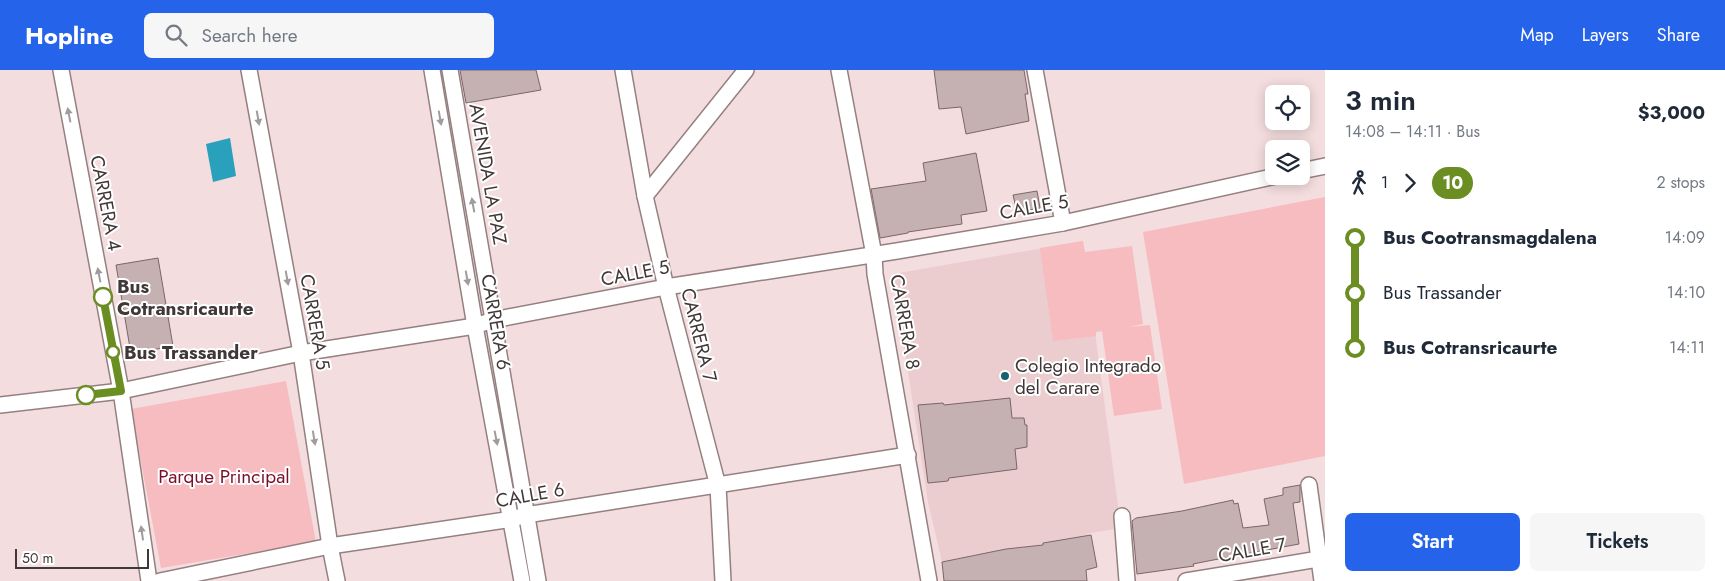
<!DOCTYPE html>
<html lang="en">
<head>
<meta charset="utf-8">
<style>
	:root { --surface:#fff; --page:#f6f6f7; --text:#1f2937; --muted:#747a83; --accent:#2563eb }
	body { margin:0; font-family:Jost,sans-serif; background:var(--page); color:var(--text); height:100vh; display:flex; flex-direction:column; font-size:19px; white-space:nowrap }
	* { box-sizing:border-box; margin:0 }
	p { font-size:16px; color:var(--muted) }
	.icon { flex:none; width:28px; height:28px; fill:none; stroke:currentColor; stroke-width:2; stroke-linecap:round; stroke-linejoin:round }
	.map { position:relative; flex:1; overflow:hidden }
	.panel { display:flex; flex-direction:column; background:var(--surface); width:400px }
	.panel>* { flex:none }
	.badge { padding:0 10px; border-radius:16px; font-size:18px; line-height:32px }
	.tools { position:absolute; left:1265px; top:15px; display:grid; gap:10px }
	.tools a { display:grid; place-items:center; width:45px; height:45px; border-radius:8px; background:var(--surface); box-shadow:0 2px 12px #0003; font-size:25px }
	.scale { position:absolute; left:15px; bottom:12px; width:134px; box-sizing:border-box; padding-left:5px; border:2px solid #403738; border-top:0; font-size:14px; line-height:18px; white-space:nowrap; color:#403738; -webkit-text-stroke:4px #fff; paint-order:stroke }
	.map>.badge { position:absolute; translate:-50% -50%; box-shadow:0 0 0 2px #fff }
	.legs { display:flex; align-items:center; gap:8px; height:55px; padding:0 20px; font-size:16px }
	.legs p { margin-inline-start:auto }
	.head { display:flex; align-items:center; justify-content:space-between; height:85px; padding:0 20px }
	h1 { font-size:28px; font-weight:600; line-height:38px }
	.cta { display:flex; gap:10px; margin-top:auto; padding:10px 20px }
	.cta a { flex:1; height:58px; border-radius:8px; background:var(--accent); color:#fff; font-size:20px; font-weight:600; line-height:58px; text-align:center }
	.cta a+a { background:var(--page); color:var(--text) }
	ul { padding:0 20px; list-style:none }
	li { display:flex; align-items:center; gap:18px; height:55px; font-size:19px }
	li i { display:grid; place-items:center; width:8px; height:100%; margin:0 6px; background:currentColor }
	li i::after { content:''; width:12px; height:12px; margin:-6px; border:4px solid; border-radius:50%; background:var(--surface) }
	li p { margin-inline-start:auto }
	li:first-child i { background:linear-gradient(#0000 50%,currentColor 0) }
	li:last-child i { background:linear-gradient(currentColor 50%,#0000 0) }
	header { display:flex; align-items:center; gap:30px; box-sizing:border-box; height:70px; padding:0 25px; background:var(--accent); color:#fff }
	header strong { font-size:24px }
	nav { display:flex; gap:28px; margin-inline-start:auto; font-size:18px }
	.search { width:350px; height:45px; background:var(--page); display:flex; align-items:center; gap:12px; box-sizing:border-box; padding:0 18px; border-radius:8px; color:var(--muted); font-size:19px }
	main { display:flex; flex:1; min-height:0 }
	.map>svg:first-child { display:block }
	.built { fill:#ebcdcf }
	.green { fill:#f6bcc0 }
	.water { fill:#29a1bc }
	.building { fill:#c6b1b2; stroke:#7a6668 }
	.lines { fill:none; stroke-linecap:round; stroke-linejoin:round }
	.minor-casing { stroke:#958081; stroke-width:18 }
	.minor { stroke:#fff; stroke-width:15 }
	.oneway { fill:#a09b9c }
	.line-1-casing { stroke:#fff; stroke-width:11 }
	.line-1 { stroke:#6b8e23; stroke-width:8 }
	.stop-1-dot { fill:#fff; stroke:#6b8e23; stroke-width:2.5 }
	.poi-dot { fill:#186070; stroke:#fff; stroke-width:2 }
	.labels { text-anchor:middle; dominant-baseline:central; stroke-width:4; stroke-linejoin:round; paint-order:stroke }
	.street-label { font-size:19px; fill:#403738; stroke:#fff }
	.stop-label { font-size:19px; font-weight:bold; fill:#403738; stroke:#fff; text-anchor:start }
	.poi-label { font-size:19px; fill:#403738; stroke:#fff; text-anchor:start }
	.park-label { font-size:19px; fill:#79102b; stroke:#fff }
</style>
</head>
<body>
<header>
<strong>Hopline</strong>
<div class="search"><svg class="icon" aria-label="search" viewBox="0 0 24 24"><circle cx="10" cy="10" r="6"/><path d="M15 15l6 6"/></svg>Search here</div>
<nav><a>Map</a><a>Layers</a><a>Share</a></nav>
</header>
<main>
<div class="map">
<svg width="1325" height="511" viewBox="0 0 1325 511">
	<rect width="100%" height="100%" fill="#f4dddf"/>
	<path class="built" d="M1083,171L1121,458L1090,463L1080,467L1034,476L1006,479L942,492L928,432L893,204Z"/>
	<g class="green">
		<path d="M1325,127V386L1184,414L1143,162Z"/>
		<path d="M1083,171L1085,182L1132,176L1143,254L1129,257L1150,255L1162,339L1114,346L1102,261L1096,262V266L1053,271L1040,178Z"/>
		<path d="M286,311L316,472L161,498L131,339Z"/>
	</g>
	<path class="water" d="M230,68L236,106L213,112L206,74Z"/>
	<g class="building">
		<path d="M460,0H536L541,20L466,33Z"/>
		<path d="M934,0H1024L1028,24H1025L1029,51L966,64L961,37L939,39Z"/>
		<path d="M976,83L987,141L961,145L962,154L908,162V163L880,168L871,119L926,111L923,93Z"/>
		<path d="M1037,121L1040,138L1017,142L1013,125Z"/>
		<path d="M158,188L173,276L131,284L116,195Z"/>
		<path d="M1010,328L1012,348H1024L1025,355H1027V377L1015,379L1017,399L949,408L948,411L928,413L918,335L943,333L944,335Z"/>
		<path d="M1300,415V432L1293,433L1299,474L1208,491L1193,494L1194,496L1137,504L1132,451L1136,448L1182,441L1233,430L1234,434L1238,433L1243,458L1269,455L1264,429L1283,425V418Z"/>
		<path d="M1091,465L1097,497L1086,500L1087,511H944L942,492L1006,479L1043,475V473Z"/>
	</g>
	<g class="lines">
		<defs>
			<g id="minor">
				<path d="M61,0L121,321L149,511"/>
				<path d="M249,0L301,283L330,476L337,511"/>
				<path d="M432,0L475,256L522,511"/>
				<path d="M450,0L538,511"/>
				<path d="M623,0L645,126L666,217L718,416L723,511"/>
				<path d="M839,0L874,185L875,204L929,511"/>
				<path d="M1035,0L1063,153"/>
				<path d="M1301,101L1325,96"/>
				<path d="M645,126L746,0"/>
				<path d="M0,335L121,321L301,283L475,256L493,250L666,217L897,181L1063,153L1276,106"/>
				<path d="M1309,415L1322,511"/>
				<path d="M1122,446L1127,511"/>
				<path d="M160,511L330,476L512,449L526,445L908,385"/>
				<path d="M1186,511L1325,488"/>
			</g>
		</defs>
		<use href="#minor" class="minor-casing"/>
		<use href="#minor" class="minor"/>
	</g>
	<defs><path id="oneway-solid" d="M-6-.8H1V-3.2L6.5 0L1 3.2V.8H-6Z" transform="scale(1.25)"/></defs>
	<g class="oneway">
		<use href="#oneway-solid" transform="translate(69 45) rotate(-101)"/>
		<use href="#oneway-solid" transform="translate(258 48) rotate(80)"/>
		<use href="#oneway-solid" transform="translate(440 48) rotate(80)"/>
		<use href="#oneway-solid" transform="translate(473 135) rotate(-100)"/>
		<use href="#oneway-solid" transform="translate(99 205) rotate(-101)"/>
		<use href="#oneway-solid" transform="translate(287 208) rotate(80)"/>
		<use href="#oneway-solid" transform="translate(467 208) rotate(80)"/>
		<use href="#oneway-solid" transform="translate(314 368) rotate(81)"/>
		<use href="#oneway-solid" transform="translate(496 368) rotate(79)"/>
		<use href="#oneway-solid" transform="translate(142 463) rotate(-98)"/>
	</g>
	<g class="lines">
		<defs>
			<path id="line-1" d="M86,325L121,321L103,227"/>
		</defs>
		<use href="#line-1" class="line-1-casing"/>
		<use href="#line-1" class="line-1"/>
	</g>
	<g class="stop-1-dot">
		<circle cx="103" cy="227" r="9"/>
		<circle cx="113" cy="282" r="6"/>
		<circle cx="86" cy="325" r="9"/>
	</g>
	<circle class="poi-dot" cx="1005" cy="306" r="5"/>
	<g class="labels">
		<g class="street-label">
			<text transform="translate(488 104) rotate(80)">AVENIDA LA PAZ</text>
			<text transform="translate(106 133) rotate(79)">CARRERA 4</text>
			<text transform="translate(1034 137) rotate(-10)">CALLE 5</text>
			<text transform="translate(635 203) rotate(-11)">CALLE 5</text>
			<text transform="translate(315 252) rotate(80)">CARRERA 5</text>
			<text transform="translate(496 252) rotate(80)">CARRERA 6</text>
			<text transform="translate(905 252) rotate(80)">CARRERA 8</text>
			<text transform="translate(699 265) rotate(76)">CARRERA 7</text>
			<text transform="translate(530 425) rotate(-10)">CALLE 6</text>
			<text transform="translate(1252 480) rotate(-10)">CALLE 7</text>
		</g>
		<g class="stop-label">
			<text x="117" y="216">Bus<tspan x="117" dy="22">Cotransricaurte</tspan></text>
			<text x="124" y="282">Bus Trassander</text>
		</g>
		<g class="poi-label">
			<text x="1015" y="295">Colegio Integrado<tspan x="1015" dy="22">del Carare</tspan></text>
		</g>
		<g class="park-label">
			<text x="224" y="406">Parque Principal</text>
		</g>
	</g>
</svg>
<div class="tools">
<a><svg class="icon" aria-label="locate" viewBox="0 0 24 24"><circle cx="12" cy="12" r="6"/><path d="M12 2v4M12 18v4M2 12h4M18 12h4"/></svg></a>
<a><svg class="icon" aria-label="layers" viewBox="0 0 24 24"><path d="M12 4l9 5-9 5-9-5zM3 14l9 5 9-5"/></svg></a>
</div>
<div class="scale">50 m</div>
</div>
<section class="panel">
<div class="head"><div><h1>3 min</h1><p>14:08 – 14:11 · Bus</p></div><b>$3,000</b></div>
<div class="legs"><svg class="icon" aria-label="walk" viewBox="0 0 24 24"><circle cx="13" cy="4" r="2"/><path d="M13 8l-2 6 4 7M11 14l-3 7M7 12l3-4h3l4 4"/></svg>1<svg class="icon" aria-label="forward" viewBox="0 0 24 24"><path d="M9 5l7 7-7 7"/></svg><b class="badge" style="background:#6b8e23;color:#fff">10</b><p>2 stops</p></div>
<ul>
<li><i style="color:#6b8e23"></i><b>Bus Cootransmagdalena</b><p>14:09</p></li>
<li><i style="color:#6b8e23"></i><span>Bus Trassander</span><p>14:10</p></li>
<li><i style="color:#6b8e23"></i><b>Bus Cotransricaurte</b><p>14:11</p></li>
</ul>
<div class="cta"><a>Start</a><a>Tickets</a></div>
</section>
</main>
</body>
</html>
